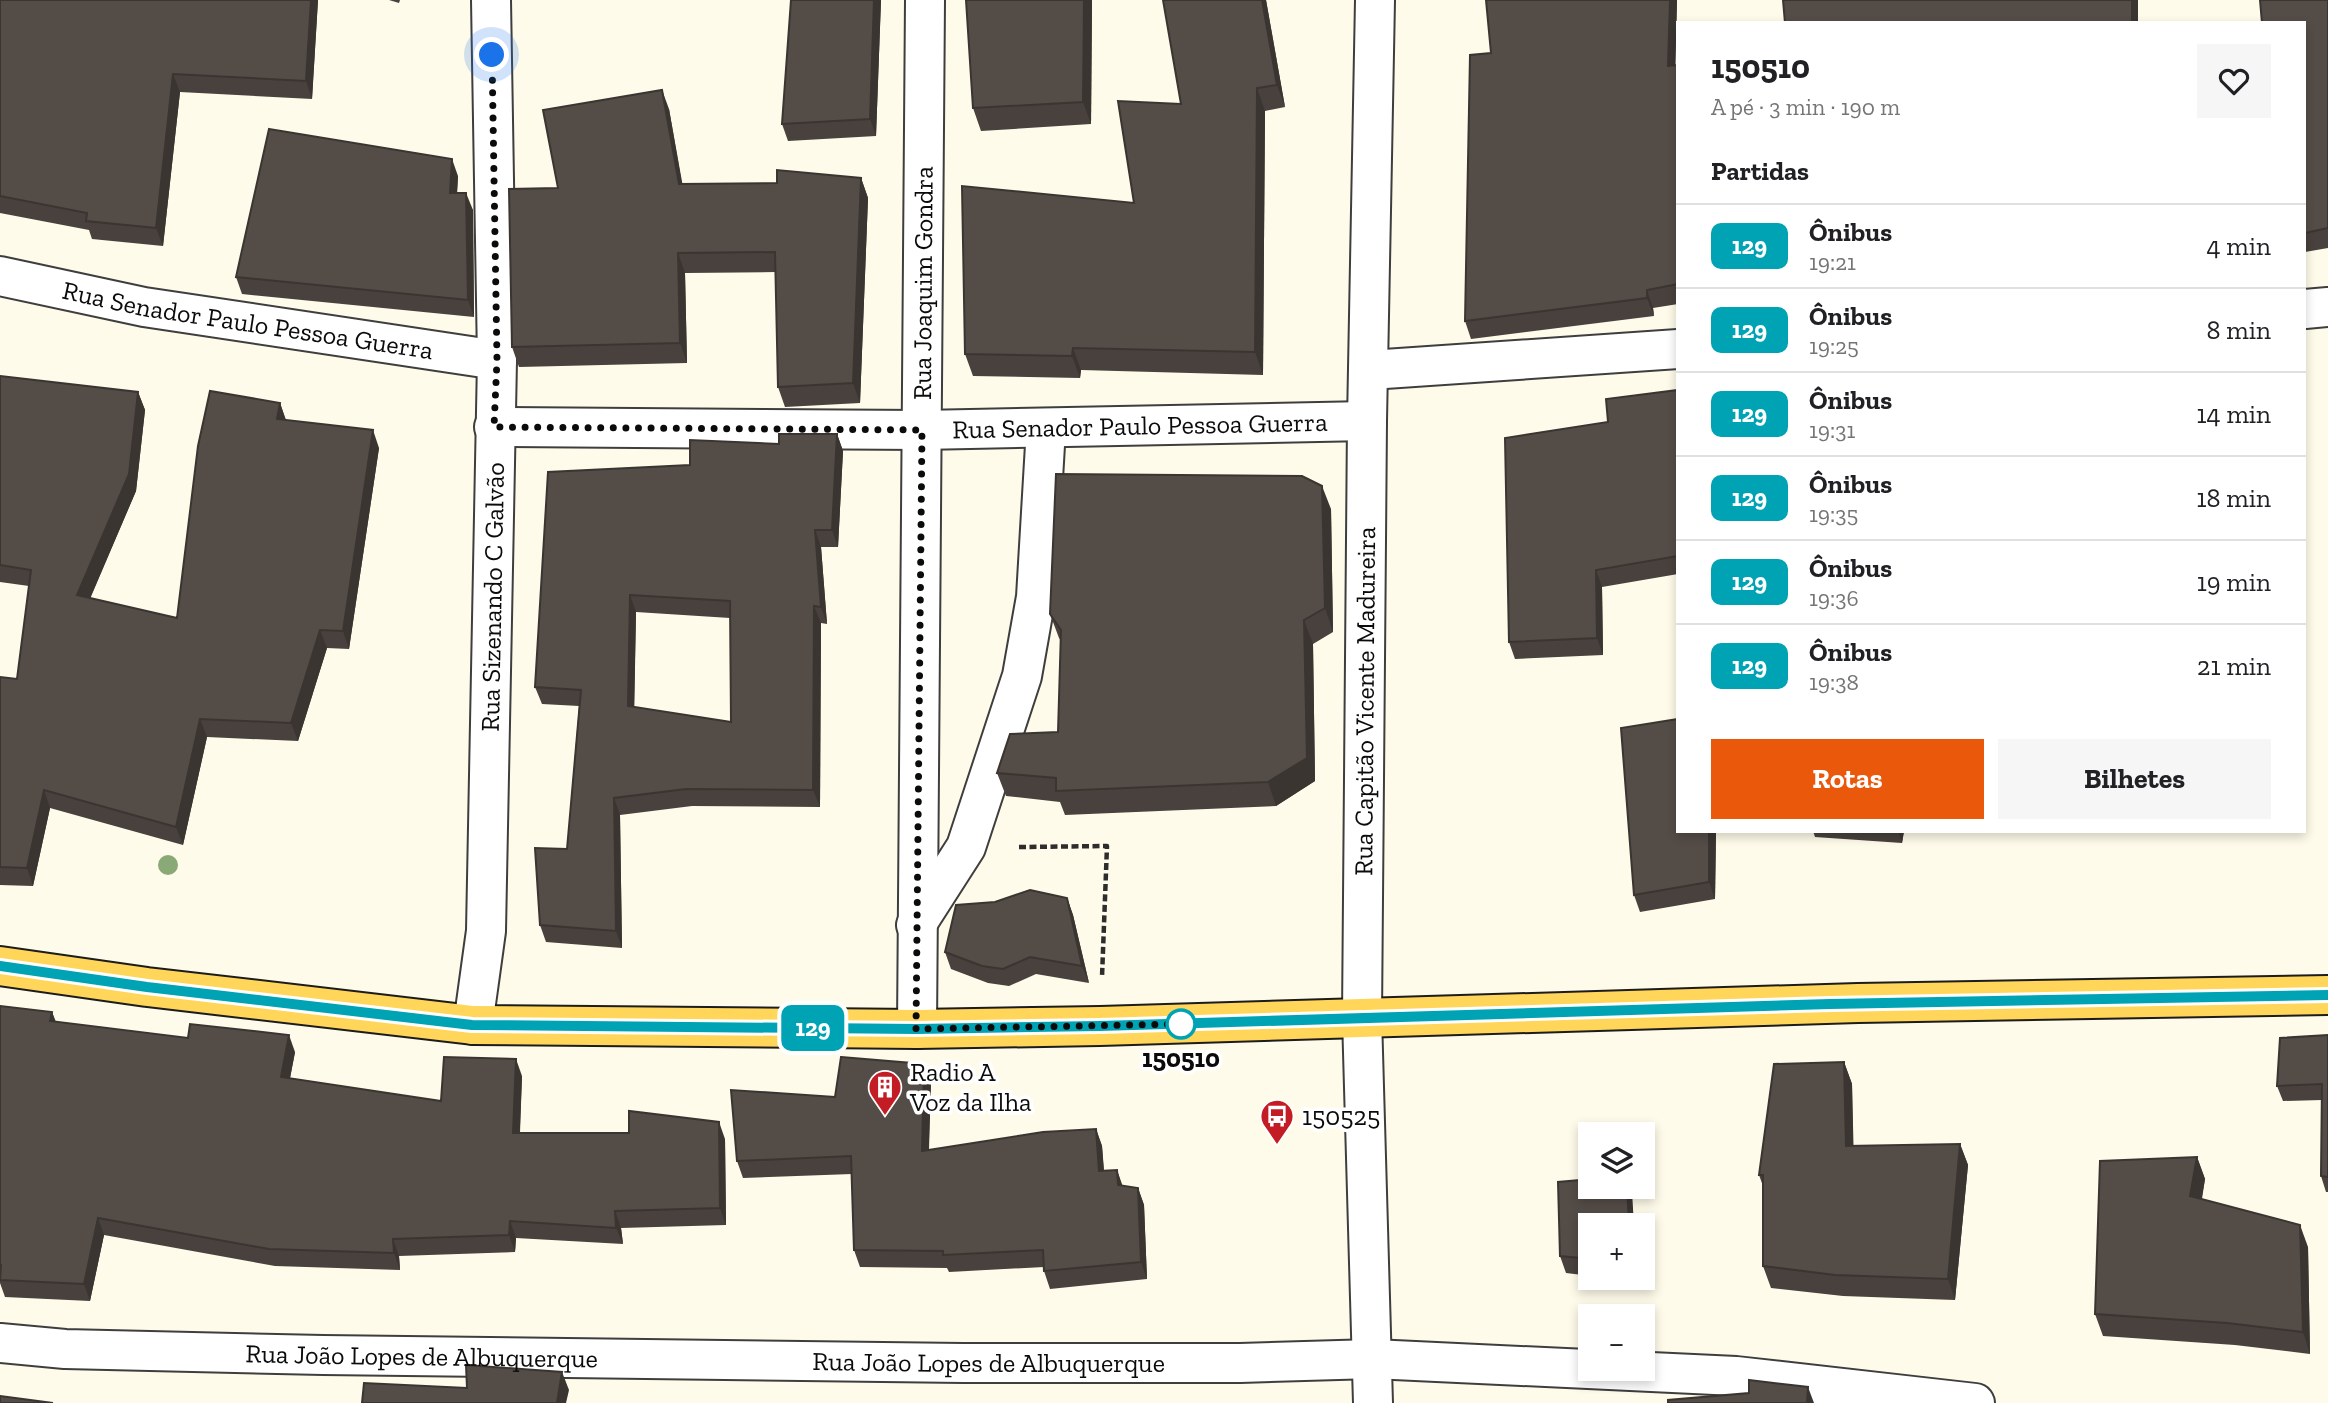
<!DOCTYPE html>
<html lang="pt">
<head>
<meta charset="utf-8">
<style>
	:root { --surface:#fff; --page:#f6f6f6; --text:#202124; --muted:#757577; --line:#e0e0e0; --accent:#ea580c }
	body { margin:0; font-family:"Zilla Slab",serif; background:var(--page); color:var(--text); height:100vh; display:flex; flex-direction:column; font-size:26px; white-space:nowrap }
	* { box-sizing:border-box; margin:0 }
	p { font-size:23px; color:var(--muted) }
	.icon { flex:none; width:38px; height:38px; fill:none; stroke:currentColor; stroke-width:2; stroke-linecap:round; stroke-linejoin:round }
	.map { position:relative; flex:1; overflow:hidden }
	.sheet { position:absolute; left:1676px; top:21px; width:630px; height:812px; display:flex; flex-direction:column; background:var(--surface); border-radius:0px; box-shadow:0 4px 10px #0003 }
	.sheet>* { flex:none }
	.badge { padding:0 14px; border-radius:10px; font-size:24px; line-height:46px }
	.fabs { position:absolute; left:1578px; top:1122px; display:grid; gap:14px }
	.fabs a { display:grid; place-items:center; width:77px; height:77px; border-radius:0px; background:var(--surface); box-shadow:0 4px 10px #0003; font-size:35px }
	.you { position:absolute; width:35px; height:35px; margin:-18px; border:5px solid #fff; border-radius:50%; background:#1a73e8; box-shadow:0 0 0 10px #1a73e833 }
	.map>.badge { position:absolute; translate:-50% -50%; box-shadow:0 0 0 4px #fff }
	h2 { padding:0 35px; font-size:26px; line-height:63px }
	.round { display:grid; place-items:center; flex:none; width:74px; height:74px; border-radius:0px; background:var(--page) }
	.head { display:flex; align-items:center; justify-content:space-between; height:119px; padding:0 35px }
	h1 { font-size:33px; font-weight:700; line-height:52px }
	.action { display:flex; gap:14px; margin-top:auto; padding:14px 35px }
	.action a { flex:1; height:80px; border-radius:0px; background:var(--accent); color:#fff; font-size:28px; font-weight:700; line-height:80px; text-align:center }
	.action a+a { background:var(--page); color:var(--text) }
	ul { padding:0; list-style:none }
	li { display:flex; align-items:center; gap:21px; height:84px; padding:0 35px; border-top:2px solid var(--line) }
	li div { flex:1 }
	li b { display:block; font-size:26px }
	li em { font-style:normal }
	li .badge { min-width:77px; font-weight:700; text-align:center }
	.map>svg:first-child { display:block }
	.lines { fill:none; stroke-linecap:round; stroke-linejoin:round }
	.minor-casing { stroke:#3e3e3e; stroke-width:42 }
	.major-casing { stroke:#1c1c1c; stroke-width:42 }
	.path { stroke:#2d2d2d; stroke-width:4.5; stroke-dasharray:7 3.5; stroke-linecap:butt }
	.minor { stroke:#fff; stroke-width:38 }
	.major { stroke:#ffd65a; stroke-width:38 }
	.tree { fill:#89a977 }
	.wall { fill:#48413d; fill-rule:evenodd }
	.shaded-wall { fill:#3b3532 }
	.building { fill:#544c47; stroke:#3b3532; stroke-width:2; fill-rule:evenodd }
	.line-casing { stroke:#fff; stroke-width:16 }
	.line { stroke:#00a3b4; stroke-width:10 }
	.walk { stroke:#0b0b0b; stroke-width:7; stroke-dasharray:0 12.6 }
	.stop-dot { fill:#fff; stroke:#00a3b4; stroke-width:3.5 }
	.labels { text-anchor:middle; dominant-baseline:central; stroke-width:7; stroke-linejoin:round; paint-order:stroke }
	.street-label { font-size:26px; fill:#0b0b0b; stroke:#fff }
	.stop-label { font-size:26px; font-weight:bold; fill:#0b0b0b; stroke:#fff }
	.poi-label { font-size:26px; fill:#0b0b0b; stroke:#fff; text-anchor:start }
</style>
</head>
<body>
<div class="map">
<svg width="2328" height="1403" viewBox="0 0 2328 1403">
	<rect width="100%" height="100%" fill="#fffbea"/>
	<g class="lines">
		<defs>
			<g id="minor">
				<path id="s1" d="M0,276L144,307L497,360"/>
				<path d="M2305,309L2328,307"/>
				<path d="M1370,370L1678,349"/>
				<path id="s2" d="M494,427L922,430L1367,421"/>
				<path d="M916,925L966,847L1022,676L1036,597L1046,428"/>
				<path id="s3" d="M473,1025L486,931L497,360L491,0"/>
				<path id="s4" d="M917,1029L925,0"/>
				<path id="s5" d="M0,1343L65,1349L323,1355L963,1363H1240L1373,1359L1736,1376L1975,1403"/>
				<path id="s6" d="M1373,1403L1362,1017L1367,421L1375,0"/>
			</g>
			<path id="major" d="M0,966L147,987L473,1025L917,1029L1100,1026L1858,1003L2328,995"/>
		</defs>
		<use href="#minor" class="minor-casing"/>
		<use href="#major" class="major-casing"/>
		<path class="path" d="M1019,847L1107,846L1102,977"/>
		<use href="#minor" class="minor"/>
		<use href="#major" class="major"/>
	</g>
	<circle class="tree" cx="168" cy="865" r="10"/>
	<g class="wall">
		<path d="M0,0H318L312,99L180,92L163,246L92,239L89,230L0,213Z"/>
		<path d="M389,0H400L399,3Z"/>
		<path d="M791,0H881L876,136L788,141L782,124Z"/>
		<path d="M1092,0L1091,124L981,131L973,108Z"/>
		<path d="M1266,0L1285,107L1265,111L1263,375L1081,370L1080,378L973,376L965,354L1134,203L1181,104Z"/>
		<path d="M1677,0L1675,65H1678V304L1653,308L1654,316L1471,339L1465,321L1491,53Z"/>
		<path d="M2328,0V248L2305,252V23Z"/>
		<path d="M669,109L682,184L777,183L861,178L868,198L860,403L785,407L778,387L776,272L685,273L687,363L519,367L512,347L558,188Z"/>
		<path d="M458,176L457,193L473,210L474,317L242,294L236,277Z"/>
		<path d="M0,376L138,392L145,410L136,491L90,598L177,618L280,403L286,420L379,448L349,649L327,648L298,741L207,737L183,845L50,808L33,886L0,885V677L17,679L29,586L0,582Z"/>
		<path d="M1678,390V574L1602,587L1603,655L1515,659L1509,642L1608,422Z"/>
		<path d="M837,434L843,451L838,547H821L827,624L821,623L820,807L692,806L620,815L622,948L546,942L540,925L567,849L579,706L542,704L535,687L690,465L779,444ZM636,612L730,618L731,722L634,707Z"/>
		<path d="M1331,509L1333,632L1313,644L1315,781L1276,806L1065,815L1060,802L1006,796L997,773L1058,732L1061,641L1059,638L1050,614Z"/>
		<path d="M1678,831H1716L1715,899L1640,912L1634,895Z"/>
		<path d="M1813,831H1904L1902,843L1815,837Z"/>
		<path d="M1067,898L1073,915L1089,983L1036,974L1009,986L988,983L951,969L945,952Z"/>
		<path d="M0,1006L52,1012L56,1022L295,1052L290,1078L441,1101L522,1076L520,1133L725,1139L726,1225L621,1228L623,1244L516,1238L515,1252L399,1256L400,1270L275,1266L104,1235L90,1301L5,1297L0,1283Z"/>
		<path d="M2328,1035V1192H2326L2321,1176L2322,1100L2283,1101L2277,1086Z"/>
		<path d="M1844,1062L1852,1084L1853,1146L1960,1144L1968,1165L1955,1300L1843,1296L1771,1288L1763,1266V1186L1759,1175Z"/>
		<path d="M924,1064L931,1081L929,1150L1096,1129L1102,1146L1104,1170H1117L1122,1186L1138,1188L1144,1205L1147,1279L1050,1289L1044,1271V1267L949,1272L947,1268L860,1267L854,1250L852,1174L743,1178L737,1161L835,1097Z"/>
		<path d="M2197,1157L2205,1179L2202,1199L2308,1247L2310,1354L2235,1345L2103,1336L2095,1314Z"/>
		<path d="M1591,1186H1631L1632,1192L1591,1225V1276L1566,1273L1560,1256Z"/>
		<path d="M1611,1278H1637V1280Z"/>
	</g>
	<g class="shaded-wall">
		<path d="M311,0H318L312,99L306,81Z"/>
		<path d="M874,0H881L876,136L870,119Z"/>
		<path d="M1084,0H1092L1091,124L1083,102Z"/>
		<path d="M1262,0H1266L1285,107L1277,85Z"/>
		<path d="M1670,0H1677L1675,84L1668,66Z"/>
		<rect x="2132" y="0" width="6" height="23"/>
		<path d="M173,74L180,92L163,246L156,228Z"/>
		<path d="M1257,88L1265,111L1263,375L1255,352Z"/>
		<path d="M662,90L669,109L686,204L679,184Z"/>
		<path d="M452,159L458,176L456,210L450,193Z"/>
		<path d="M861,178L868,198L860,403L853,383Z"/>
		<path d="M466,193L473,210L474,317L468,300Z"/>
		<path d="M678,253L685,273L687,363L680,343Z"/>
		<path d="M1647,290L1653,308L1654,316L1647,298Z"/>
		<path d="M1073,348L1081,370L1080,378L1072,356Z"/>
		<path d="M138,392L145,410L136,491L84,613L77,595Z"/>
		<path d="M280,403L286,421L277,419Z"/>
		<path d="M373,430L379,448L349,649L343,631Z"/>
		<path d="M837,434L843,451L838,547L832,530Z"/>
		<path d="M1322,486L1331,509L1333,632L1325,608Z"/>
		<path d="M815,530L821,547L827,624L821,607Z"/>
		<path d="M1596,570L1602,587L1603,655L1597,638Z"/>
		<path d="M630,595L636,612L634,723L628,706Z"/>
		<path d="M814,606L821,623L820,807L813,790Z"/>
		<path d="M1304,620L1313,644L1315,781L1276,806L1268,782Z"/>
		<path d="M320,630L327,648L298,741L291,723Z"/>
		<path d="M200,719L207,737L183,845L176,827Z"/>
		<path d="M44,790L50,808L33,886L27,868Z"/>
		<path d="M614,798L620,815L622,948L616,931Z"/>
		<path d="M1709,831H1716L1715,899L1709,882Z"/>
		<path d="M1898,831H1904L1902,843Z"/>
		<path d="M1067,898L1073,915L1089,983L1082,966Z"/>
		<path d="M52,1012L58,1029L50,1021Z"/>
		<path d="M289,1035L295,1052L287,1094L281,1077Z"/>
		<path d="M516,1059L522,1076L519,1150L513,1133Z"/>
		<path d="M1844,1062L1852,1084L1854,1167L1846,1146Z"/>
		<path d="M924,1064L931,1081L928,1168L922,1151Z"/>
		<path d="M719,1122L725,1139L726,1225L720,1208Z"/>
		<path d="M1096,1129L1102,1146L1105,1188L1099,1171Z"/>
		<path d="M1960,1144L1968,1165L1955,1300L1948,1279Z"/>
		<path d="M2197,1157L2205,1179L2198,1218L2190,1196Z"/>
		<path d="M1117,1170L1123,1187L1118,1185Z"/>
		<path d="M1627,1186H1631L1632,1192L1634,1225H1629Z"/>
		<path d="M1138,1188L1144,1205L1147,1279L1141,1262Z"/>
		<path d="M615,1211L621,1228L623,1244L616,1228Z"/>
		<path d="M98,1218L104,1235L90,1301L84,1284Z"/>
		<path d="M510,1221L516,1238L515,1252L509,1235Z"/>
		<path d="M2300,1225L2308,1247L2310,1354L2303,1332Z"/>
		<path d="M393,1239L399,1256L400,1270L394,1253Z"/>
		<path d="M562,1372L569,1390L566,1403H557Z"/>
		<path d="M1808,1387L1814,1403H1807Z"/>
	</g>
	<g class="building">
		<path d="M0,0H311L306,81L173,74L156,228L86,221L87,213L0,196Z"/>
		<path d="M791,0H874L870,119L782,124Z"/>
		<path d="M966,0H1084L1083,102L973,108Z"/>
		<path d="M1163,0H1262L1277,85L1257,88L1255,352L1073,348L1072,356L965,354L962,186L1134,203L1118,101L1181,104Z"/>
		<path d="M1486,0H1670L1668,66L1678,65V284L1647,290V298L1465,321L1470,55L1491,53Z"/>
		<path d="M1783,0H2132V23H1785Z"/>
		<path d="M2260,0H2328V228L2305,233V23H2262Z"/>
		<path d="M662,90L679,184L777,183V170L861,178L853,383L778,387L775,252L678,253L680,343L512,347L509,189L558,188L543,110Z"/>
		<path d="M269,129L452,159L450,193H466L468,300L236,277Z"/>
		<path d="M0,376L138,392L129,474L77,595L177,618L198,446L210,391L280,403L277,419L373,430L343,631L320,630L291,723L200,719L176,827L44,790L27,868L0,867V677L17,679L31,570L0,565Z"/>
		<path d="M1678,390V556L1596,570L1597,638L1509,642L1505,438L1608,422L1606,399Z"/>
		<path d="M779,434H837L832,530H815L821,607L814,606L813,790L686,789L614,798L616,931L540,925L535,848L567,849L581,690L535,687L548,472L690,465V440L779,444ZM630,595L730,601L731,722L628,706Z"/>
		<path d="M1056,474L1302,476L1322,486L1325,608L1304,620L1307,758L1268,782L1056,791V778L997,773L1010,734L1058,732L1061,630L1050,614Z"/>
		<path d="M1678,719V831H1709V882L1634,895L1621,728Z"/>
		<path d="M1030,890L1067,898L1082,966L1030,957L1003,969L982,966L945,952L956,905L995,902Z"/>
		<path d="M0,1006L52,1012L50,1021L188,1038L190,1024L289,1035L281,1077L441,1101L444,1057L516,1059L513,1133H629V1111L719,1122L720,1208L615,1211L616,1228L510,1221L509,1235L393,1239L394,1253L269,1249L98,1218L84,1284L0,1280L1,1265L0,1264Z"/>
		<path d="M2328,1035V1177L2321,1176L2322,1084L2277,1086L2280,1038Z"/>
		<path d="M841,1057L924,1064L922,1151L1043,1132L1096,1129L1099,1171L1117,1170L1118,1185L1138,1188L1141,1262L1044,1271L1043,1250L943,1255V1251L854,1250L851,1156L737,1161L731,1090L835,1097Z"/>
		<path d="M1844,1062L1846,1146L1960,1144L1948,1279L1835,1275L1763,1266V1175H1759L1774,1064Z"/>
		<path d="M2197,1157L2190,1196L2300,1225L2303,1332L2227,1323L2095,1314L2100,1161Z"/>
		<path d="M1591,1179V1186H1627L1629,1225H1591V1259L1560,1256L1558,1182Z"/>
		<path d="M466,1365L562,1372L557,1403H362L364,1383L467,1388Z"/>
		<path d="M1749,1380L1808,1387L1807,1403H1668V1400L1749,1393Z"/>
		<path d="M0,1396L53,1403H0Z"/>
	</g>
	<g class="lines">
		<defs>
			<path id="line" d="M0,966L147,987L472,1025L916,1029L1100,1026L1830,1004L2328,995"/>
		</defs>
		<use href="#line" class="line-casing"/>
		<use href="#line" class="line"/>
		<path class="walk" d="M492,55L497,360L494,427L922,430L916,1029L1181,1024"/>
	</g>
	<defs>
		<symbol id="building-pin" viewBox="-11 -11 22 30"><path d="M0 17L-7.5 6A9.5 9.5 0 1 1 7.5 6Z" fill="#c31c25" stroke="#fff"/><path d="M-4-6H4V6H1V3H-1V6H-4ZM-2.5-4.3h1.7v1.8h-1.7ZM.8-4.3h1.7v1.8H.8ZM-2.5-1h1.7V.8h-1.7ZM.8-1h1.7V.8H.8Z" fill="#fff"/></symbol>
		<symbol id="bus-pin" viewBox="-11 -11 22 30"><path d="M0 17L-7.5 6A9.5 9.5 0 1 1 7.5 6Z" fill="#c31c25" stroke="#fff"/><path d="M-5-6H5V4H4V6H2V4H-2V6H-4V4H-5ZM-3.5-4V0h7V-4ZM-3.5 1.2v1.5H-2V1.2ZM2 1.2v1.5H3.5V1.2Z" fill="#fff"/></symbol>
	</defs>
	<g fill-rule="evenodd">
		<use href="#building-pin" x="866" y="1068" width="38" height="52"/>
		<use href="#bus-pin" x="1258" y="1097" width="38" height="52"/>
	</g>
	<circle class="stop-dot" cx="1181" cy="1024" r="14"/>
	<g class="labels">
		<g class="street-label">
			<text stroke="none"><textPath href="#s4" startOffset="746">Rua Joaquim Gondra</textPath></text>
			<text stroke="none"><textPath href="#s1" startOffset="252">Rua Senador Paulo Pessoa Guerra</textPath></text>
			<text stroke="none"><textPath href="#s2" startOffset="646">Rua Senador Paulo Pessoa Guerra</textPath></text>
			<text stroke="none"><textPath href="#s3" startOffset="429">Rua Sizenando C Galvão</textPath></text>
			<text stroke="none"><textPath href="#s6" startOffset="702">Rua Capitão Vicente Madureira</textPath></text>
			<text stroke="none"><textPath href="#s5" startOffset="422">Rua João Lopes de Albuquerque</textPath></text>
			<text stroke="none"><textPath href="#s5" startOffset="989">Rua João Lopes de Albuquerque</textPath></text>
		</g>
		<g class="stop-label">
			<text x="1181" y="1058">150510</text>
		</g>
		<g class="poi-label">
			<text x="910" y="1072">Radio A<tspan x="910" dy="30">Voz da Ilha</tspan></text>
			<text x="1302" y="1116">150525</text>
		</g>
	</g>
</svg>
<div class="fabs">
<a><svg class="icon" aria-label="layers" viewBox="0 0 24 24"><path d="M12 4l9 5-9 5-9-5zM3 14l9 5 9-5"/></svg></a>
<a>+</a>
<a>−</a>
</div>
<div class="you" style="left:492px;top:55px"></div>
<b class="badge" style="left:813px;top:1028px;background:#00a3b4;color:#fff">129</b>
<section class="sheet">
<div class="head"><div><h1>150510</h1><p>A pé · 3 min · 190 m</p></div><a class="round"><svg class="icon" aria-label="heart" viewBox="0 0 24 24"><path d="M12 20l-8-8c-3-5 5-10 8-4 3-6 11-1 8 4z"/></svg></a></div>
<h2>Partidas</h2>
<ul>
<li><span class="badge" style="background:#00a3b4;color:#fff">129</span><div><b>Ônibus</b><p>19:21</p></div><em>4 min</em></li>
<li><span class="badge" style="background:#00a3b4;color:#fff">129</span><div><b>Ônibus</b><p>19:25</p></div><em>8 min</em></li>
<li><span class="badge" style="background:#00a3b4;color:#fff">129</span><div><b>Ônibus</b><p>19:31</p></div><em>14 min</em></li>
<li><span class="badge" style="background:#00a3b4;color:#fff">129</span><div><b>Ônibus</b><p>19:35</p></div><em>18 min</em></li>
<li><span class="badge" style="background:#00a3b4;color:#fff">129</span><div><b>Ônibus</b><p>19:36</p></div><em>19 min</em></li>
<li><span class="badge" style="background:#00a3b4;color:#fff">129</span><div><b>Ônibus</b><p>19:38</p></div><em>21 min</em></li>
</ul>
<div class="action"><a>Rotas</a><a>Bilhetes</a></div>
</section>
</div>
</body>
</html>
